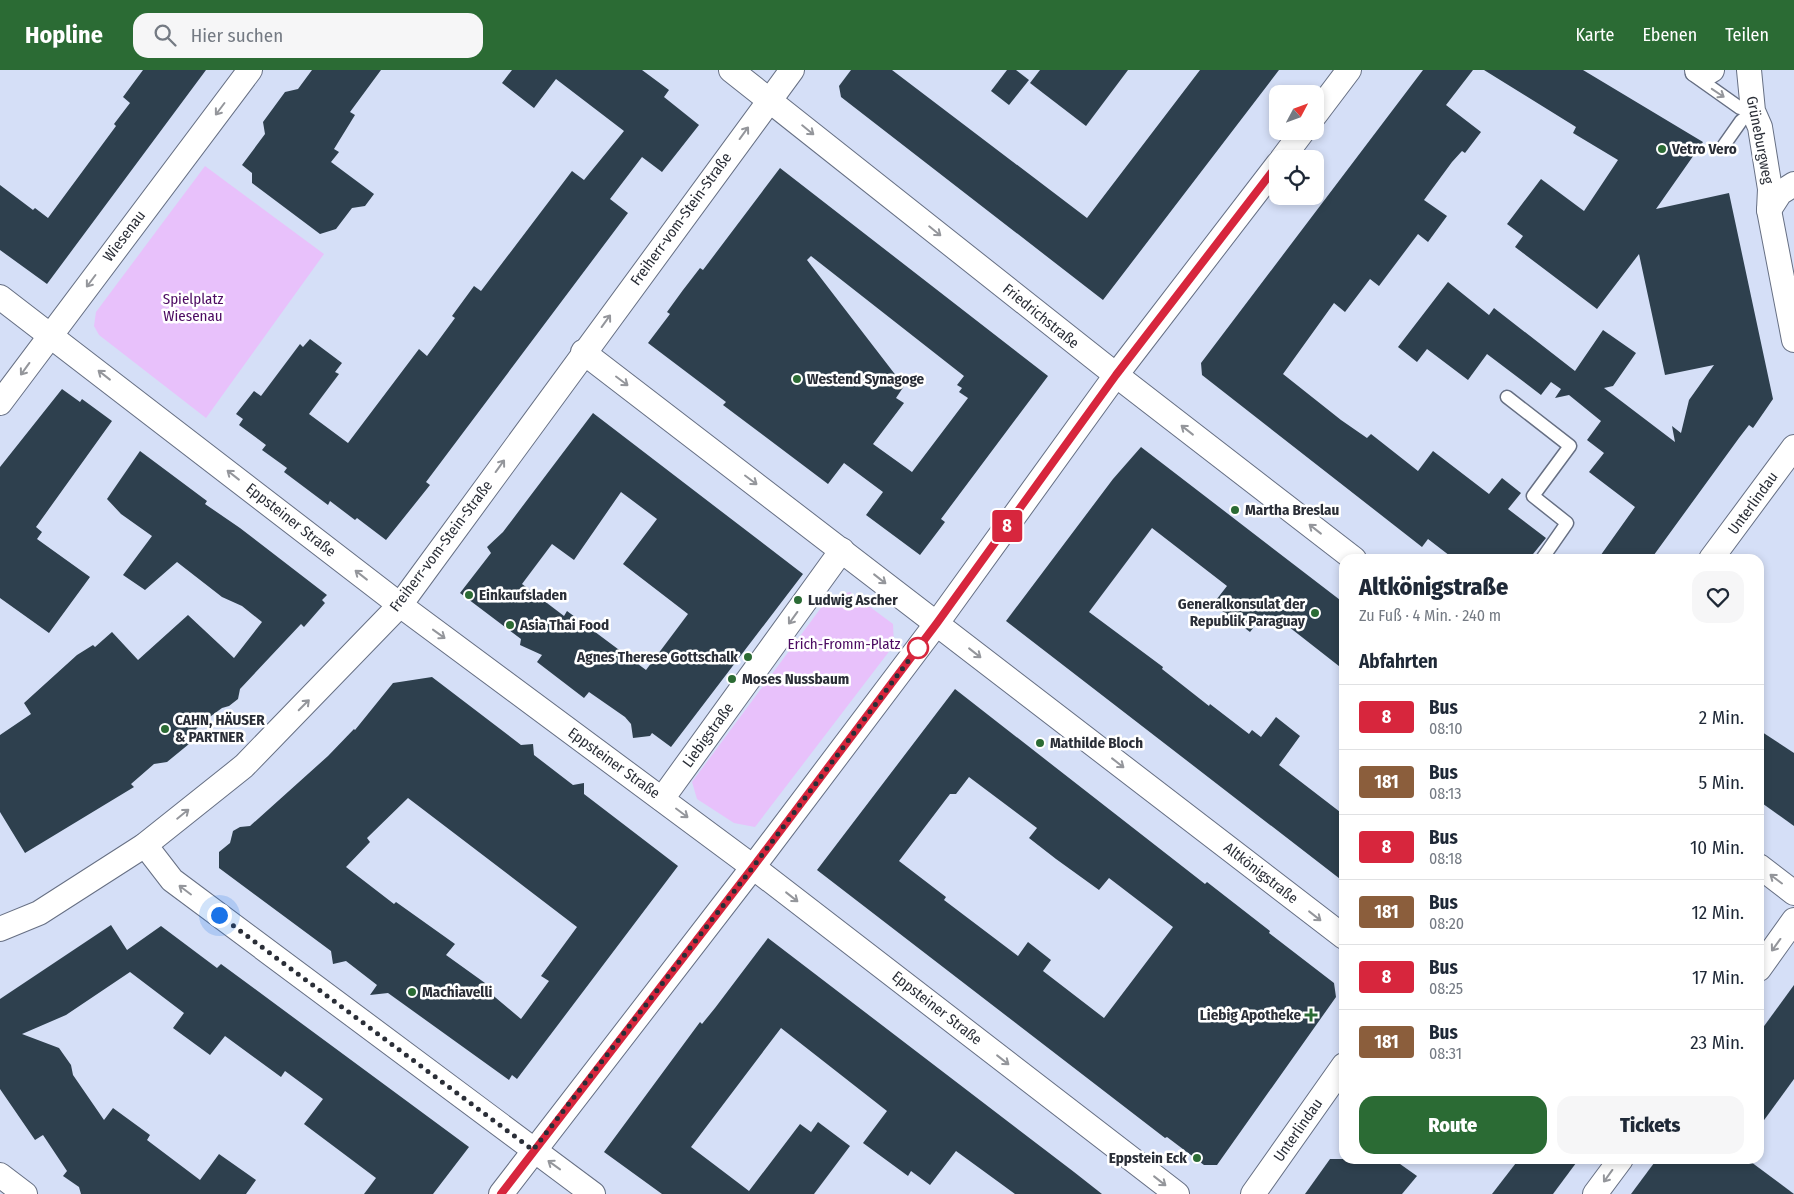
<!DOCTYPE html>
<html lang="de">
<head>
<meta charset="utf-8">
<style>
	:root { --surface:#fff; --page:#f6f6f7; --text:#1f2937; --muted:#747a83; --line:#e0e1e3; --accent:#2b6b34 }
	body { margin:0; font-family:"Fira Sans Condensed",sans-serif; background:var(--page); color:var(--text); height:100vh; display:flex; flex-direction:column; font-size:19px; white-space:nowrap }
	* { box-sizing:border-box; margin:0 }
	p { font-size:16px; color:var(--muted) }
	.icon { flex:none; width:28px; height:28px; fill:none; stroke:currentColor; stroke-width:2; stroke-linecap:round; stroke-linejoin:round }
	.map { position:relative; flex:1; overflow:hidden }
	.drawer { position:absolute; left:1339px; top:484px; width:425px; height:610px; display:flex; flex-direction:column; background:var(--surface); border-radius:15px; box-shadow:0 2px 8px #0003 }
	.drawer>* { flex:none }
	.badge { padding:0 10px; border-radius:4px; font-size:18px; line-height:32px }
	.needle { width:32px; rotate:49deg }
	.fabs { position:absolute; left:1269px; top:15px; display:grid; gap:10px }
	.fabs a { display:grid; place-items:center; width:55px; height:55px; border-radius:10px; background:var(--surface); box-shadow:0 2px 8px #0003; font-size:25px }
	.you { position:absolute; width:25px; height:25px; margin:-12px; border:4px solid #fff; border-radius:50%; background:#1a73e8; box-shadow:0 0 0 8px #1a73e833 }
	.map>.badge { position:absolute; translate:-50% -50%; box-shadow:0 0 0 2px #fff }
	h2 { padding:0 20px; font-size:19px; line-height:45px }
	.round { display:grid; place-items:center; flex:none; width:52px; height:52px; border-radius:15px; background:var(--page) }
	.head { display:flex; align-items:center; justify-content:space-between; height:85px; padding:0 20px }
	h1 { font-size:24px; font-weight:800; line-height:38px }
	.primary-button { display:flex; gap:10px; margin-top:auto; padding:10px 20px }
	.primary-button a { flex:1; height:58px; border-radius:15px; background:var(--accent); color:#fff; font-size:20px; font-weight:800; line-height:58px; text-align:center }
	.primary-button a+a { background:var(--page); color:var(--text) }
	ul { padding:0; list-style:none }
	li { display:flex; align-items:center; gap:15px; height:65px; padding:0 20px; border-top:1px solid var(--line) }
	li div { flex:1 }
	li b { display:block; font-size:19px }
	li em { font-style:normal }
	li .badge { min-width:55px; font-weight:700; text-align:center }
	header { display:flex; align-items:center; gap:30px; box-sizing:border-box; height:70px; padding:0 25px; background:var(--accent); color:#fff }
	header strong { font-size:24px }
	nav { display:flex; gap:28px; margin-inline-start:auto; font-size:18px }
	.search { width:350px; height:45px; background:var(--page); display:flex; align-items:center; gap:12px; box-sizing:border-box; padding:0 18px; border-radius:15px; color:var(--muted); font-size:19px }
	.map>svg:first-child { display:block }
	.green { fill:#e8c1fb }
	.building { fill:#2e404e; fill-rule:evenodd }
	.lines { fill:none; stroke-linecap:round; stroke-linejoin:round }
	.lane-casing { stroke:#666f83; stroke-width:15 }
	.street-casing { stroke:#666f83; stroke-width:26 }
	.lane { stroke:#fff; stroke-width:12 }
	.street { stroke:#fff; stroke-width:24 }
	.oneway { stroke:#94969b }
	.line-casing { stroke:#fff; stroke-width:11 }
	.line { stroke:#d7263d; stroke-width:8 }
	.walk { stroke:#2a2e37; stroke-width:5; stroke-dasharray:0 9 }
	.poi-dot { fill:#2b6b34; stroke:#fff; stroke-width:2 }
	.stop-dot { fill:#fff; stroke:#d7263d; stroke-width:2.5 }
	.labels { text-anchor:middle; dominant-baseline:central; stroke-width:5; stroke-linejoin:round; paint-order:stroke }
	.street-label { font-size:15px; fill:#2a2e37; stroke:#fff }
	.poi-label { font-size:15px; font-weight:bold; fill:#2a2e37; stroke:#fff; text-anchor:start }
	.park-label { font-size:15px; fill:#4c0b62; stroke:#fff }
</style>
</head>
<body>
<header>
<strong>Hopline</strong>
<div class="search"><svg class="icon" aria-label="search" viewBox="0 0 24 24"><circle cx="10" cy="10" r="6"/><path d="M15 15l6 6"/></svg>Hier suchen</div>
<nav><a>Karte</a><a>Ebenen</a><a>Teilen</a></nav>
</header>
<div class="map">
<svg width="1794" height="1124" viewBox="0 0 1794 1124">
	<rect width="100%" height="100%" fill="#d5dff7"/>
	<g class="green">
		<path d="M205,96L324,184L206,348L99,265L94,256L96,242Z"/>
		<path d="M850,522L893,554L894,575L755,757L734,753L697,729L692,712L829,527Z"/>
	</g>
	<g class="building">
		<path d="M143,0H206L47,214L0,180V115L33,140L35,138L48,148L116,56L114,54L130,33L123,27Z"/>
		<path d="M312,0H381L350,42L355,45L334,79L339,82L331,92L374,124L365,136L352,138L336,159L320,164L252,113V103L242,95L265,64L263,52L285,22L298,19Z"/>
		<path d="M512,0H642L669,20L664,27L699,55L662,102L642,87L610,129L628,143L426,412L430,415L386,470L357,448L355,450L330,431L328,435L284,402L287,398L262,380L266,375L239,355L243,349L236,344L254,321L261,326L300,274L303,277L310,269L342,293L335,302L339,304L309,344L348,373L419,279L427,286L455,248L452,246L474,216L481,221L572,101L584,110L624,61L556,9L534,38L502,13Z"/>
		<path d="M851,0H892L1087,148L1200,0H1279L1103,230L841,27L839,16Z"/>
		<path d="M1007,0H1016L1029,10L1009,35L991,21Z"/>
		<path d="M1040,0H1128L1086,56L1030,13Z"/>
		<path d="M1423,0H1473L1446,35L1481,62L1465,83L1462,81L1452,92L1424,130L1447,146L1428,172L1418,164L1379,216L1370,209L1345,242L1334,233L1283,304L1341,350L1367,368L1371,364L1418,401L1433,381L1489,424L1502,408L1521,423L1508,439L1546,468L1529,489H1454L1428,469L1422,477L1202,305L1201,293Z"/>
		<path d="M1484,0H1583L1703,72L1656,139L1729,123L1773,329L1753,358L1749,355L1739,368L1651,489H1598L1635,437L1589,402L1604,383L1587,370L1601,351L1569,325L1555,328L1561,319L1551,312L1541,325L1487,284L1468,310L1427,279L1417,292L1398,277L1448,212L1489,245L1494,238L1575,301L1603,260L1636,283L1613,316L1604,318L1675,372L1672,356L1681,363L1689,330L1714,295L1665,305L1639,184L1597,239L1515,177L1523,166L1507,154L1541,109L1584,141L1618,90L1573,63L1576,57Z"/>
		<path d="M780,98L1048,306L941,449L945,452L920,485L866,445L883,422L844,393L828,414L723,335L726,332L648,273L670,244L667,242L683,220L700,198L703,200ZM811,186L964,306L957,315L962,318L959,322L968,328L912,402L873,374L904,333L896,328L904,316L807,190Z"/>
		<path d="M62,319L80,332L82,329L112,351L36,457L42,462L37,469L90,507L49,563L0,528V397Z"/>
		<path d="M593,343L803,504L671,677L652,663L650,666L633,668L631,654L625,647L589,622L584,628L537,592L542,585L520,575L521,569L460,523L491,483L487,477L503,462ZM621,422L657,449L623,494L688,544L646,600L567,541L564,546L522,514L552,474L574,490Z"/>
		<path d="M1141,377L1344,533V600L1275,546L1272,550L1264,544L1250,562L1213,534L1227,516L1152,458L1089,542L1163,597L1162,599L1209,636L1210,634L1249,664L1252,660L1261,667L1276,647L1300,666L1279,695L1344,745V812L1006,551L1113,409Z"/>
		<path d="M140,381L207,431L205,434L240,458L327,525L322,530L325,533L304,557L301,554L240,619L238,629L229,636L222,638L207,649L195,660L189,674L167,692L154,694L131,714L134,717L25,783L0,742V665L31,644L24,633L77,585L93,575L95,577L112,562L138,590L188,545L234,588L262,552L242,536L222,527L177,492L145,520L123,505L152,466L121,444L107,429Z"/>
		<path d="M432,607L521,675L533,674L534,685L573,715L584,713V724L678,796L517,1009L512,1005L509,1010L388,923L370,925L377,915L346,891L333,894L331,881L219,798V782L230,773L233,761L240,757L250,756L328,686L354,659L355,660L393,613ZM408,728L577,857L541,906L549,911L521,949L483,917L485,913L446,885L455,874L396,832L394,834L346,797L370,772L367,768Z"/>
		<path d="M955,619L1205,814L1207,812L1270,861L1269,863L1334,913L1336,927L1217,1095H1204L1167,1067L1165,1068L817,800ZM969,707L1037,758L1029,768L1056,789L1099,820L1109,808L1173,857L1104,948L1043,901L1051,890L1028,872L1018,886L944,830L946,827L899,791L950,724H956Z"/>
		<path d="M1759,660L1794,683V756L1759,731Z"/>
		<path d="M111,855L127,880L161,856L217,898L221,894L469,1077L433,1124H364L376,1108L304,1054L323,1029L285,1001L281,1007L225,966L210,985L173,958L184,943L130,902L66,945L22,964L59,978L71,995L73,1005L104,1050L113,1038L150,1065L147,1070L200,1110L219,1084L256,1110L246,1124H81L79,1117L63,1106L67,1101L43,1065L35,1070L0,1019V929Z"/>
		<path d="M768,868L1074,1102L1102,1124H1015L956,1081L930,1115L911,1101L908,1106L863,1073L887,1041L781,958L691,1077L749,1121L800,1054L811,1062L818,1052L850,1076L814,1124H662L604,1082L700,952L702,954L715,938Z"/>
		<path d="M1794,915V1009L1759,1057V963Z"/>
		<path d="M1330,1089H1393L1417,1106L1402,1124H1305Z"/>
		<path d="M1519,1089H1579L1553,1124H1492Z"/>
		<path d="M1657,1089H1747L1794,1124H1631Z"/>
	</g>
	<g class="lines">
		<defs>
			<g id="lane">
				<path d="M1692,4L1740,38L1753,41"/>
				<path d="M1722,78L1741,51L1753,41"/>
				<path d="M1507,327L1570,376L1533,426L1567,453L1542,489"/>
			</g>
			<g id="street">
				<path d="M731,0L1116,305L1354,489"/>
				<path d="M1697,0L1707,3L1712,0"/>
				<path d="M1749,0L1753,41L1760,57L1770,119L1769,140L1794,270"/>
				<path d="M1315,45L1349,0"/>
				<path d="M1282,89L1303,61"/>
				<path d="M1769,140L1780,123L1794,114"/>
				<path d="M0,227L400,535L753,797L1177,1124"/>
				<path d="M583,282L1344,867"/>
				<path d="M0,333L250,0"/>
				<path d="M1711,489L1794,377"/>
				<path d="M662,729L842,480"/>
				<path d="M145,775L172,810L593,1124"/>
				<path d="M1759,796L1794,823"/>
				<path d="M0,859L39,843L145,775L244,696L400,535L792,0"/>
				<path d="M1759,899L1794,850"/>
				<path d="M0,1105L25,1124"/>
				<path d="M501,1124L753,797L937,553L1116,305L1278,94"/>
				<path d="M1253,1124L1344,995"/>
				<path d="M1595,1124L1621,1089"/>
			</g>
		</defs>
		<use href="#lane" class="lane-casing"/>
		<use href="#street" class="street-casing"/>
		<use href="#lane" class="lane"/>
		<use href="#street" class="street"/>
	</g>
	<defs><path id="oneway-shaft" d="M-6 0H5M1.5-3L5.5 0L1.5 3" fill="none" stroke-width="1.6" stroke-linecap="round" stroke-linejoin="round" transform="scale(1.25)"/></defs>
	<g class="oneway">
		<use href="#oneway-shaft" transform="translate(1718 23) rotate(34)"/>
		<use href="#oneway-shaft" transform="translate(220 39) rotate(127)"/>
		<use href="#oneway-shaft" transform="translate(808 60) rotate(39)"/>
		<use href="#oneway-shaft" transform="translate(744 63) rotate(-54)"/>
		<use href="#oneway-shaft" transform="translate(935 161) rotate(39)"/>
		<use href="#oneway-shaft" transform="translate(91 211) rotate(127)"/>
		<use href="#oneway-shaft" transform="translate(606 251) rotate(-54)"/>
		<use href="#oneway-shaft" transform="translate(25 299) rotate(126)"/>
		<use href="#oneway-shaft" transform="translate(104 305) rotate(-142)"/>
		<use href="#oneway-shaft" transform="translate(622 311) rotate(37)"/>
		<use href="#oneway-shaft" transform="translate(1187 360) rotate(-142)"/>
		<use href="#oneway-shaft" transform="translate(500 396) rotate(-54)"/>
		<use href="#oneway-shaft" transform="translate(233 405) rotate(-142)"/>
		<use href="#oneway-shaft" transform="translate(751 410) rotate(37)"/>
		<use href="#oneway-shaft" transform="translate(1315 459) rotate(-142)"/>
		<use href="#oneway-shaft" transform="translate(361 505) rotate(-142)"/>
		<use href="#oneway-shaft" transform="translate(880 509) rotate(38)"/>
		<use href="#oneway-shaft" transform="translate(793 548) rotate(126)"/>
		<use href="#oneway-shaft" transform="translate(439 564) rotate(36)"/>
		<use href="#oneway-shaft" transform="translate(975 583) rotate(38)"/>
		<use href="#oneway-shaft" transform="translate(304 635) rotate(-45)"/>
		<use href="#oneway-shaft" transform="translate(1118 693) rotate(38)"/>
		<use href="#oneway-shaft" transform="translate(682 743) rotate(37)"/>
		<use href="#oneway-shaft" transform="translate(183 744) rotate(-39)"/>
		<use href="#oneway-shaft" transform="translate(1776 809) rotate(-143)"/>
		<use href="#oneway-shaft" transform="translate(185 820) rotate(-143)"/>
		<use href="#oneway-shaft" transform="translate(792 827) rotate(38)"/>
		<use href="#oneway-shaft" transform="translate(1315 846) rotate(38)"/>
		<use href="#oneway-shaft" transform="translate(1776 875) rotate(126)"/>
		<use href="#oneway-shaft" transform="translate(1003 990) rotate(38)"/>
		<use href="#oneway-shaft" transform="translate(554 1095) rotate(-144)"/>
		<use href="#oneway-shaft" transform="translate(1608 1106) rotate(126)"/>
		<use href="#oneway-shaft" transform="translate(1160 1111) rotate(38)"/>
	</g>
	<g class="lines">
		<defs>
			<path id="line" d="M501,1124L753,797L937,553L1116,305L1278,94"/>
		</defs>
		<use href="#line" class="line-casing"/>
		<use href="#line" class="line"/>
		<path class="walk" d="M219,845L533,1080L753,797L918,578"/>
	</g>
	<g class="poi-dot">
		<circle cx="1662" cy="79" r="5"/>
		<circle cx="797" cy="309" r="5"/>
		<circle cx="1235" cy="440" r="5"/>
		<circle cx="469" cy="525" r="5"/>
		<circle cx="798" cy="530" r="5"/>
		<circle cx="1315" cy="543" r="5"/>
		<circle cx="510" cy="555" r="5"/>
		<circle cx="748" cy="587" r="5"/>
		<circle cx="732" cy="609" r="5"/>
		<circle cx="165" cy="659" r="5"/>
		<circle cx="1040" cy="673" r="5"/>
		<circle cx="412" cy="922" r="5"/>
		<path d="M1308.5 937.5h5v5h5v5h-5v5h-5v-5h-5v-5h5z"/>
		<circle cx="1197" cy="1088" r="5"/>
	</g>
	<circle class="stop-dot" cx="918" cy="578" r="10"/>
	<g class="labels">
		<g class="street-label">
			<text transform="translate(1760 70) rotate(79)">Grüneburgweg</text>
			<text transform="translate(681 149) rotate(-54)">Freiherr-vom-Stein-Straße</text>
			<text transform="translate(124 166) rotate(-53)">Wiesenau</text>
			<text transform="translate(1041 246) rotate(39)">Friedrichstraße</text>
			<text transform="translate(1753 433) rotate(-54)">Unterlindau</text>
			<text transform="translate(291 450) rotate(38)">Eppsteiner Straße</text>
			<text transform="translate(441 476) rotate(-53)">Freiherr-vom-Stein-Straße</text>
			<text transform="translate(708 665) rotate(-54)">Liebigstraße</text>
			<text transform="translate(614 693) rotate(36)">Eppsteiner Straße</text>
			<text transform="translate(1261 803) rotate(38)">Altkönigstraße</text>
			<text transform="translate(937 938) rotate(38)">Eppsteiner Straße</text>
			<text transform="translate(1298 1060) rotate(-55)">Unterlindau</text>
		</g>
		<g class="poi-label">
			<text x="1672" y="79">Vetro Vero</text>
			<text x="807" y="309">Westend Synagoge</text>
			<text x="1245" y="440">Martha Breslau</text>
			<text x="479" y="525">Einkaufsladen</text>
			<text x="808" y="530">Ludwig Ascher</text>
			<text x="1305" y="534" text-anchor="end">Generalkonsulat der<tspan x="1305" dy="17">Republik Paraguay</tspan></text>
			<text x="520" y="555">Asia Thai Food</text>
			<text x="738" y="587" text-anchor="end">Agnes Therese Gottschalk</text>
			<text x="742" y="609">Moses Nussbaum</text>
			<text x="175" y="650">CAHN, HÄUSER<tspan x="175" dy="17">&amp; PARTNER</tspan></text>
			<text x="1050" y="673">Mathilde Bloch</text>
			<text x="422" y="922">Machiavelli</text>
			<text x="1301" y="945" text-anchor="end">Liebig Apotheke</text>
			<text x="1187" y="1088" text-anchor="end">Eppstein Eck</text>
		</g>
		<g class="park-label">
			<text x="193" y="229">Spielplatz<tspan x="193" dy="17">Wiesenau</tspan></text>
			<text x="844" y="574">Erich-Fromm-Platz</text>
		</g>
	</g>
</svg>
<div class="fabs">
<a><svg class="needle" viewBox="-14 -14 28 28"><path d="M0-13l5 13h-10z" fill="#e53935"/><path d="M0 13l5-13h-10z" fill="#747a83"/></svg></a>
<a><svg class="icon" aria-label="locate" viewBox="0 0 24 24"><circle cx="12" cy="12" r="6"/><path d="M12 2v4M12 18v4M2 12h4M18 12h4"/></svg></a>
</div>
<div class="you" style="left:219px;top:845px"></div>
<b class="badge" style="left:1007px;top:456px;background:#d7263d;color:#fff">8</b>
<section class="drawer">
<div class="head"><div><h1>Altkönigstraße</h1><p>Zu Fuß · 4 Min. · 240 m</p></div><a class="round"><svg class="icon" aria-label="heart" viewBox="0 0 24 24"><path d="M12 20l-8-8c-3-5 5-10 8-4 3-6 11-1 8 4z"/></svg></a></div>
<h2>Abfahrten</h2>
<ul>
<li><span class="badge" style="background:#d7263d;color:#fff">8</span><div><b>Bus</b><p>08:10</p></div><em>2 Min.</em></li>
<li><span class="badge" style="background:#8b5e3c;color:#fff">181</span><div><b>Bus</b><p>08:13</p></div><em>5 Min.</em></li>
<li><span class="badge" style="background:#d7263d;color:#fff">8</span><div><b>Bus</b><p>08:18</p></div><em>10 Min.</em></li>
<li><span class="badge" style="background:#8b5e3c;color:#fff">181</span><div><b>Bus</b><p>08:20</p></div><em>12 Min.</em></li>
<li><span class="badge" style="background:#d7263d;color:#fff">8</span><div><b>Bus</b><p>08:25</p></div><em>17 Min.</em></li>
<li><span class="badge" style="background:#8b5e3c;color:#fff">181</span><div><b>Bus</b><p>08:31</p></div><em>23 Min.</em></li>
</ul>
<div class="primary-button"><a>Route</a><a>Tickets</a></div>
</section>
</div>
</body>
</html>
